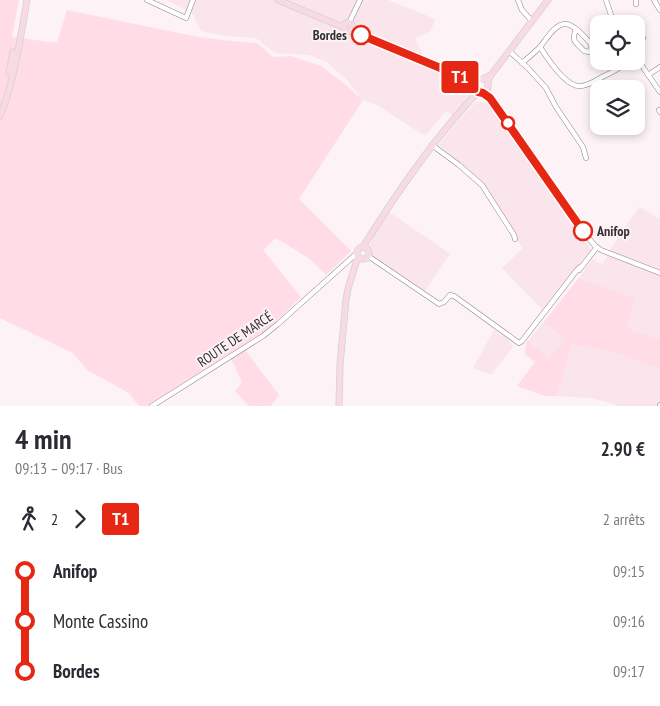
<!DOCTYPE html>
<html lang="fr">
<head>
<meta charset="utf-8">
<style>
	:root { --surface:#fff; --page:#f2f2f3; --text:#2b2b33; --muted:#7c7c81 }
	body { margin:0; font-family:"PT Sans Narrow",sans-serif; background:var(--page); color:var(--text); height:100vh; display:flex; flex-direction:column; font-size:19px; white-space:nowrap }
	* { box-sizing:border-box; margin:0 }
	p { font-size:16px; color:var(--muted) }
	.icon { flex:none; width:28px; height:28px; fill:none; stroke:currentColor; stroke-width:2; stroke-linecap:round; stroke-linejoin:round }
	.map { position:relative; height:406px; overflow:hidden }
	.details { display:flex; flex-direction:column; background:var(--surface); flex:1 }
	.details>* { flex:none }
	.badge { padding:0 10px; border-radius:4px; font-size:18px; line-height:32px }
	.tools { position:absolute; left:590px; top:15px; display:grid; gap:10px }
	.tools a { display:grid; place-items:center; width:55px; height:55px; border-radius:10px; background:var(--surface); box-shadow:0 2px 8px #0003; font-size:25px }
	.map>.badge { position:absolute; translate:-50% -50%; box-shadow:0 0 0 2px #fff }
	.legs { display:flex; align-items:center; gap:8px; height:55px; padding:0 15px; font-size:16px }
	.legs p { margin-inline-start:auto }
	.summary { display:flex; align-items:center; justify-content:space-between; height:85px; padding:0 15px }
	h1 { font-size:28px; font-weight:700; line-height:38px }
	ul { padding:0 15px; list-style:none }
	li { display:flex; align-items:center; gap:18px; height:50px; font-size:19px }
	li i { display:grid; place-items:center; width:8px; height:100%; margin:0 6px; background:currentColor }
	li i::after { content:''; width:12px; height:12px; margin:-6px; border:4px solid; border-radius:50%; background:var(--surface) }
	li p { margin-inline-start:auto }
	li:first-child i { background:linear-gradient(#0000 50%,currentColor 0) }
	li:last-child i { background:linear-gradient(currentColor 50%,#0000 0) }
	.map>svg:first-child { display:block }
	.built { fill:#f9e5eb }
	.green { fill:#ffdce6 }
	.lines { fill:none; stroke-linecap:round; stroke-linejoin:round }
	.minor-casing { stroke:#8e8487; stroke-width:5.5 }
	.major-casing { stroke:#d3d2d2; stroke-width:7 }
	.minor { stroke:#fff; stroke-width:4.5 }
	.major { stroke:#f8dae3; stroke-width:5.5 }
	.line-1-casing { stroke:#fff; stroke-width:11 }
	.line-1 { stroke:#e52713; stroke-width:8 }
	.stop-1-dot { fill:#fff; stroke:#e52713; stroke-width:2.5 }
	.labels { text-anchor:middle; dominant-baseline:central; stroke-width:4; stroke-linejoin:round; paint-order:stroke }
	.stop-label { font-size:14px; font-weight:bold; fill:#363233; stroke:#fdf2f5; text-anchor:end }
	.street-label { font-size:14px; fill:#363233; stroke:#fdf2f5 }
</style>
</head>
<body>
<div class="map">
<svg width="660" height="406" viewBox="0 0 660 406">
	<rect width="100%" height="100%" fill="#fdf2f5"/>
	<g class="built">
		<path d="M166,0H388L435,19L431,31L415,39L424,57L465,74L469,96L453,116L446,111L426,135L422,134L377,105L363,100L347,80L327,62L309,55L275,53L256,38L225,36L201,31L192,13Z"/>
		<path d="M476,102L488,103L591,249L542,309L502,268L523,248L518,242L513,230L480,179L439,145L457,122Z"/>
		<path d="M639,207L660,219V339L631,330L627,324L634,298L579,278L592,259L596,262L603,264L612,247Z"/>
		<path d="M389,212L450,254L424,292L372,257L370,254V246L374,232Z"/>
		<path d="M543,323L565,339L549,358L528,341Z"/>
		<path d="M494,330L501,336L502,334L508,339L513,347L491,375L473,368Z"/>
		<path d="M572,344L616,353L660,369V401L657,406H617L612,403L590,398L557,396Z"/>
	</g>
	<g class="green">
		<path d="M0,0H19L12,37L57,43L67,10L193,36L221,40L257,43L273,57L291,56L321,66L342,82L363,100L299,199L351,251L326,275L310,259L276,238L263,250L301,297L267,330L243,347L279,395L271,406H249L235,391L242,382L229,354L149,406H139L129,393L87,370L73,353L0,318Z"/>
		<path d="M579,278L635,298L627,324L631,330L660,339V369L616,353L572,344L557,396H545L517,386L535,362L525,354L526,343L528,341L549,358L565,339L543,323Z"/>
	</g>
	<g class="lines">
		<defs>
			<g id="minor">
				<path d="M147,0L186,18L193,0"/>
				<path d="M518,0L522,10L532,21"/>
				<path d="M606,0L614,24"/>
				<path d="M654,0L660,10"/>
				<path d="M636,4V0"/>
				<path d="M349,23L360,0"/>
				<path d="M636,43L643,38"/>
				<path d="M540,47C547,58 566,87 580,86C588,86 595,81 602,77C611,73 621,68 628,61"/>
				<path d="M509,51L528,68L546,88L556,107L583,147L586,158"/>
				<path d="M636,57L660,92"/>
				<path d="M522,63C528,58 534,53 540,47C546,40 555,23 566,24C574,25 586,38 591,44V49L589,52L584,51C576,42 571,42 576,29"/>
				<path d="M648,75L660,67"/>
				<path d="M483,93L490,98L583,231L595,246L601,250L660,273"/>
				<path d="M660,110H659L660,112"/>
				<path d="M432,145L459,165L482,185L514,235L515,239"/>
				<path d="M371,258L439,304L444,302L450,295L454,296L519,343L522,341L577,270L580,267"/>
				<path d="M579,270L597,247"/>
				<path d="M152,406L263,336L278,324L357,253"/>
				<path d="M660,406V405"/>
			</g>
			<g id="major">
				<path d="M278,0L338,25L344,26"/>
				<circle cx="348" cy="27" r="4.5"/>
				<path d="M350,31L389,46L462,77L475,86L478,92"/>
				<path d="M9,73L13,52"/>
				<path d="M483,79L491,75L548,0"/>
				<path d="M478,92C489,95 488,89 488,82C488,81 490,76 491,75"/>
				<path d="M0,116C15,79 20,39 27,0"/>
				<path d="M363,247C397,192 434,138 478,92"/>
				<circle cx="363" cy="253" r="6"/>
				<path d="M339,406L340,365L346,299L349,285L358,257"/>
			</g>
		</defs>
		<use href="#minor" class="minor-casing"/>
		<use href="#major" class="major-casing"/>
		<use href="#minor" class="minor"/>
		<use href="#major" class="major"/>
	</g>
	<g class="lines">
		<defs>
			<path id="line-1" d="M361,35L462,77L475,86L478,92L483,93L490,98L583,231"/>
		</defs>
		<use href="#line-1" class="line-1-casing"/>
		<use href="#line-1" class="line-1"/>
	</g>
	<g class="stop-1-dot">
		<circle cx="361" cy="35" r="9"/>
		<circle cx="508" cy="123" r="6"/>
		<circle cx="583" cy="231" r="9"/>
	</g>
	<g class="labels">
		<g class="stop-label">
			<text x="347" y="35">Bordes</text>
			<text x="597" y="231" text-anchor="start">Anifop</text>
		</g>
		<g class="street-label">
			<text transform="translate(235 339) rotate(-34)">ROUTE DE MARCÉ</text>
		</g>
	</g>
</svg>
<div class="tools">
<a><svg class="icon" aria-label="locate" viewBox="0 0 24 24"><circle cx="12" cy="12" r="6"/><path d="M12 2v4M12 18v4M2 12h4M18 12h4"/></svg></a>
<a><svg class="icon" aria-label="layers" viewBox="0 0 24 24"><path d="M12 4l9 5-9 5-9-5zM3 14l9 5 9-5"/></svg></a>
</div>
<b class="badge" style="left:460px;top:77px;background:#e52713;color:#fff">T1</b>
</div>
<section class="details">
<div class="summary"><div><h1>4 min</h1><p>09:13 – 09:17 · Bus</p></div><b>2.90 €</b></div>
<div class="legs"><svg class="icon" aria-label="walk" viewBox="0 0 24 24"><circle cx="13" cy="4" r="2"/><path d="M13 8l-2 6 4 7M11 14l-3 7M7 12l3-4h3l4 4"/></svg>2<svg class="icon" aria-label="forward" viewBox="0 0 24 24"><path d="M9 5l7 7-7 7"/></svg><b class="badge" style="background:#e52713;color:#fff">T1</b><p>2 arrêts</p></div>
<ul>
<li><i style="color:#e52713"></i><b>Anifop</b><p>09:15</p></li>
<li><i style="color:#e52713"></i><span>Monte Cassino</span><p>09:16</p></li>
<li><i style="color:#e52713"></i><b>Bordes</b><p>09:17</p></li>
</ul>
</section>
</body>
</html>
